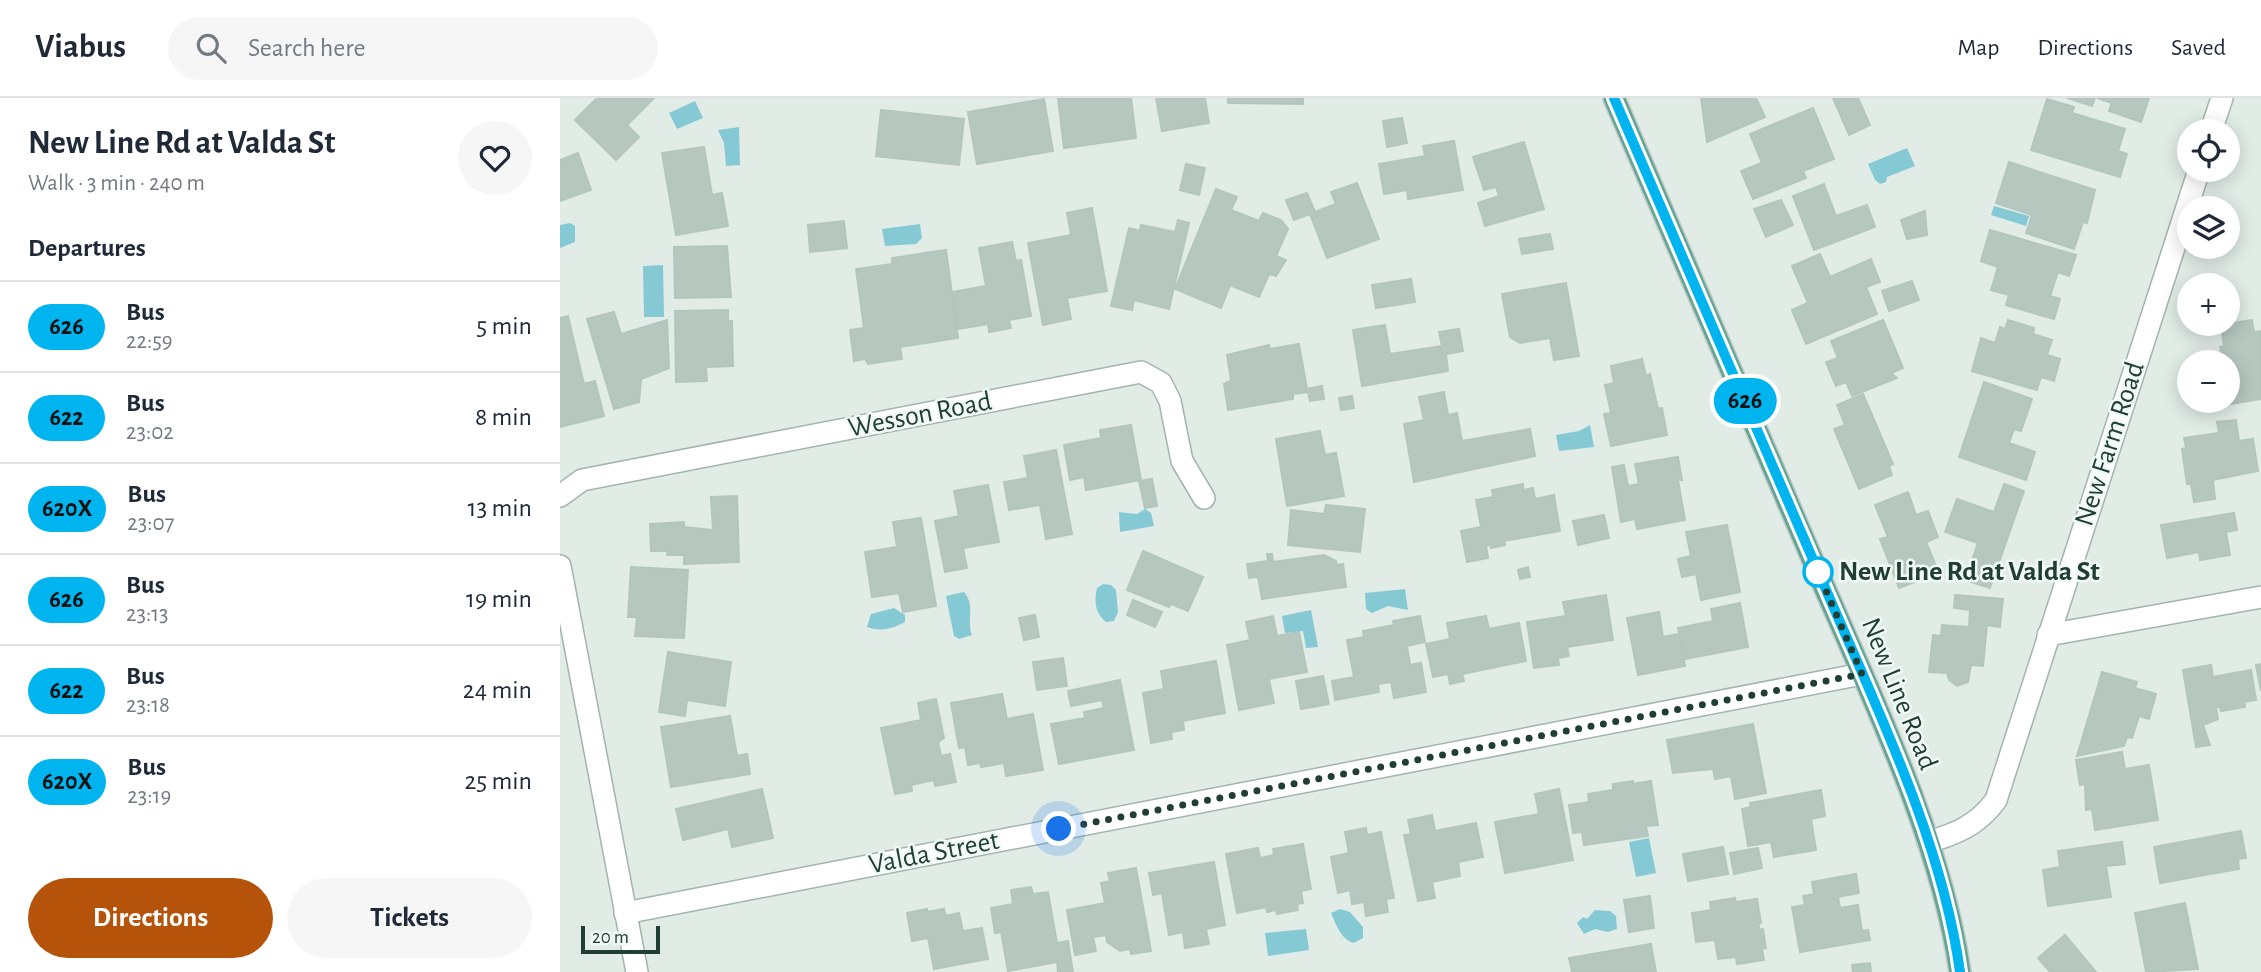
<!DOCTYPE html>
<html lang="en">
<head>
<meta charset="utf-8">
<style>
	:root { --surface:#fff; --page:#f6f6f7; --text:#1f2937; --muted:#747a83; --line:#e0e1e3; --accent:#b45309 }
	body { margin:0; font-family:"Alegreya Sans",sans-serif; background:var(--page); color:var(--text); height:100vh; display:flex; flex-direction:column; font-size:26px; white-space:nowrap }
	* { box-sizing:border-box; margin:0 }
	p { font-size:23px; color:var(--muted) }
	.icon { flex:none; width:38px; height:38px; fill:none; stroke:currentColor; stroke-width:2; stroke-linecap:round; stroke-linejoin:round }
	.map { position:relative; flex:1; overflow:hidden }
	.details { display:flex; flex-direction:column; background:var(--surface); width:560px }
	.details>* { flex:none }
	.badge { padding:0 14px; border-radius:23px; font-size:24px; line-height:46px }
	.tools { position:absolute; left:1617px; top:21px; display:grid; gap:14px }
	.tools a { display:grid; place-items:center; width:63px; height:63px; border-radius:50%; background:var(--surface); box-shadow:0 4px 18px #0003; font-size:35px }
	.scale { position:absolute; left:21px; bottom:18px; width:79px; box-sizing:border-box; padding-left:7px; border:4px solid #203e36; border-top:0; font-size:19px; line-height:24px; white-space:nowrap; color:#203e36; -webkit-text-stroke:5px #f1f9f5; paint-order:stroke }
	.you { position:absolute; width:35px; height:35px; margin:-18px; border:5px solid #fff; border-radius:50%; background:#1a73e8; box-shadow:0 0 0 10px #1a73e833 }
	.map>.badge { position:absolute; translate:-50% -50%; box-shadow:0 0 0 4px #fff }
	h2 { padding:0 28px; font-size:26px; line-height:63px }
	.round { display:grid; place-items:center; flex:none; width:74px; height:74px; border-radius:37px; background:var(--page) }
	.head { display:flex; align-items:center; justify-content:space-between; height:119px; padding:0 28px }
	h1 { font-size:33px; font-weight:700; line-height:52px }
	.cta { display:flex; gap:14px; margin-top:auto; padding:14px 28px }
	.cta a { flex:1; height:80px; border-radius:42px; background:var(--accent); color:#fff; font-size:28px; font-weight:700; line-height:80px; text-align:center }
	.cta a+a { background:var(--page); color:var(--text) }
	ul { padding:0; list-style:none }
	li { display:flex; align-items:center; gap:21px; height:91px; padding:0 28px; border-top:2px solid var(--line) }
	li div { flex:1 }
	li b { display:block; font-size:26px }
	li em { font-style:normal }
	li .badge { min-width:77px; font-weight:700; text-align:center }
	header { display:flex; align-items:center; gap:42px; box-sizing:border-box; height:98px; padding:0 35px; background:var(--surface); border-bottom:2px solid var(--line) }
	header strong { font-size:33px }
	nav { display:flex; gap:38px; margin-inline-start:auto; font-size:24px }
	.search { width:490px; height:63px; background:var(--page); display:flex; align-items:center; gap:18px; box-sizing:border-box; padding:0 24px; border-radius:38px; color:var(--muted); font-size:26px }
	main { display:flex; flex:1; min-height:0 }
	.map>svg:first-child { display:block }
	.water { fill:#85c9d5 }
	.building { fill:#b6c7c0; stroke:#b3c6be; stroke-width:2 }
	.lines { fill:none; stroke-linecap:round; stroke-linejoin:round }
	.minor-casing { stroke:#a3b4ae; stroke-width:24 }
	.major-casing { stroke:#c1c9c7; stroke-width:24 }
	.minor { stroke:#fff; stroke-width:21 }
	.major { stroke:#62a594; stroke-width:21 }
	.line-casing { stroke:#fff; stroke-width:16 }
	.line { stroke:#00b5ef; stroke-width:10 }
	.walk { stroke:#203e36; stroke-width:7; stroke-dasharray:0 12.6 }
	.stop-dot { fill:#fff; stroke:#00b5ef; stroke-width:3.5 }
	.labels { text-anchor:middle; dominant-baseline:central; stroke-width:5; stroke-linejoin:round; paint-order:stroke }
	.street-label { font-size:28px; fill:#203e36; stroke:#f1f9f5 }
	.stop-label { font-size:28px; font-weight:bold; fill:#203e36; stroke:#f1f9f5; text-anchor:start }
</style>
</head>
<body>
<header>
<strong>Viabus</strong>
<div class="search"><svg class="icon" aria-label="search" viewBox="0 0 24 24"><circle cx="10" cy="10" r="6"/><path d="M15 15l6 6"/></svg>Search here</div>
<nav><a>Map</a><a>Directions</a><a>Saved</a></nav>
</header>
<main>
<section class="details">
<div class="head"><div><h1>New Line Rd at Valda St</h1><p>Walk · 3 min · 240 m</p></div><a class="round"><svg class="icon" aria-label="heart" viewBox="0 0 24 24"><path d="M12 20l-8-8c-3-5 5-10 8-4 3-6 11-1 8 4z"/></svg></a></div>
<h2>Departures</h2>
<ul>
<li><span class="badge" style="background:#00b5ef;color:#111">626</span><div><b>Bus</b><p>22:59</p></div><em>5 min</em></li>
<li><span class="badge" style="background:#00b5ef;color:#111">622</span><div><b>Bus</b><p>23:02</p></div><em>8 min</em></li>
<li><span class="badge" style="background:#00b5ef;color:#111">620X</span><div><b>Bus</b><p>23:07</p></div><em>13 min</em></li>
<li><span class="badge" style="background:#00b5ef;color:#111">626</span><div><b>Bus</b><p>23:13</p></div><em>19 min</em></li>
<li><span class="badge" style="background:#00b5ef;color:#111">622</span><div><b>Bus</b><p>23:18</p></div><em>24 min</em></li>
<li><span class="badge" style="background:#00b5ef;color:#111">620X</span><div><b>Bus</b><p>23:19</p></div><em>25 min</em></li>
</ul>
<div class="cta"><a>Directions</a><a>Tickets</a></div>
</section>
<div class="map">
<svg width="1701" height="874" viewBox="0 0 1701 874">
	<rect width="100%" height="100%" fill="#e1ece7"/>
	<g class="water">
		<path d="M135,3L143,20L117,31L109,15Z"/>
		<path d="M179,29L180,67L166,68L164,45L158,32Z"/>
		<path d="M1347,50L1355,68L1327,79L1326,84L1320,86L1315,82L1308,66Z"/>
		<path d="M1434,108L1469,118L1466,128L1431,117Z"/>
		<path d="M10,125L15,128V144L0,150V127Z"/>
		<path d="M360,126L362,140L356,146L325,148L322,131Z"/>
		<path d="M103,167L104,219H84L83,168Z"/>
		<path d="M1030,327L1034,349L999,353L996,337L1019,333Z"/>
		<path d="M585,411L591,415L594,428L560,434L559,414L577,416Z"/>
		<path d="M543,486L551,487L556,492L558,514L554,523L546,524C535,515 534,504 537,490Z"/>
		<path d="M845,491L848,512L828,508L812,515L806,511L805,495Z"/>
		<path d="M404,494C416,508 406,522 412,537L399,541L394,538L386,498Z"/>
		<path d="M334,510L345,517V524C331,531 322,534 307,529L311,516Z"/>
		<path d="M751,512L758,549L746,550L743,533L725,535L722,518Z"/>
		<path d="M1089,740L1096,775L1076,779L1069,744Z"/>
		<path d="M780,811L790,814L803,829V840L794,845C781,842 776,826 771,815Z"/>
		<path d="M1035,812L1050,813L1056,818L1057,831L1048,834L1035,831L1024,836L1017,825L1023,819L1027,821Z"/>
		<path d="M746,831L749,852L708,858L705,835Z"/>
	</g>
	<g class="building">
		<path d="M37,0H94L67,27L79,39L56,62L15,22Z"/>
		<path d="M498,0H571L576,40L504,50Z"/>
		<path d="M596,0H645L649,25L602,33Z"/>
		<path d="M668,0H743V6L668,5Z"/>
		<path d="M1141,0H1196L1205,19L1147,44Z"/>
		<path d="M1273,0H1298L1310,27L1289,37Z"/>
		<path d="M1507,0H1535L1532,8Z"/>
		<path d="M1537,0H1589L1581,24L1549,13L1552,5Z"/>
		<path d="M484,1L493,53L417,66L408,14Z"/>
		<path d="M1487,1L1514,9L1512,15L1565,31L1558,53L1567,56L1560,79L1471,52Z"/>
		<path d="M1253,10L1274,61L1243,73L1246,80L1193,101L1181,73L1202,65L1190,36Z"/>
		<path d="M321,12L404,21L399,67L316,58Z"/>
		<path d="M842,20L847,45L827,49L823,23Z"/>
		<path d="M894,43L903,92L848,101L847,92L824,96L819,66L865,58L863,48Z"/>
		<path d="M964,44L984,111L925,128L918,105L939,98L936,89L924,92L913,59Z"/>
		<path d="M144,49L152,97L162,95L168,128L116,137L102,55Z"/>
		<path d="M18,55L31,92L0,103V62Z"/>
		<path d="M1449,64L1535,92L1527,125L1523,124L1514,151L1466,135L1472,117L1436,105Z"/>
		<path d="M626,66L645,70L639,97L620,92Z"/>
		<path d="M797,85L819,141L767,160L750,116L734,122L726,102L747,95L755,114L776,106L771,94Z"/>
		<path d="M1264,86L1276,118L1307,107L1315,129L1254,152L1233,98Z"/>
		<path d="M656,91L677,99L671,112L699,123L703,115L721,122L728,131L716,158L726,162L716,178L709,176L699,199L672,188L679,171L677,170L661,210L615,191Z"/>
		<path d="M1221,102L1233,127L1206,139L1194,111Z"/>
		<path d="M532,110L547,193L507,200L511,221L483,227L468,145L511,137L507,115Z"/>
		<path d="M1365,113L1367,137L1347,141L1341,122Z"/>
		<path d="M618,122L629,125L609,211L574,202L572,212L551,208L569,130L580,133L581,127L615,134Z"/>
		<path d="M284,123L287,150L250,154L248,127Z"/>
		<path d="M1430,132L1516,157L1509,178L1498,174L1490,198L1500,201L1494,221L1446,207L1449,197L1431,192L1438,169L1421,163Z"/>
		<path d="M990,136L993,151L962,156L959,141Z"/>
		<path d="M452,144L456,163L461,162L471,218L449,222L451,230L429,234L428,226L398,231L392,194L426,188L419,150Z"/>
		<path d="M167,148L171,199L115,200L114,149Z"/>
		<path d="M386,152L398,240L340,249L342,261L308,266L305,261L294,263L290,232L304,230L296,171L332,166V160Z"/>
		<path d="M1260,156L1270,179L1311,161L1320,184L1306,189L1317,216L1246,246L1232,212L1248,205L1232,168Z"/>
		<path d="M851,181L855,204L816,210L812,187Z"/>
		<path d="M1352,183L1359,202L1329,213L1322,193Z"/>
		<path d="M1006,185L1019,258L994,262L990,240L960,245L950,239L942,196Z"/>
		<path d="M168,212V223H172L173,268L146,269L147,283L116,284L115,213Z"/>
		<path d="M54,214L61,236L107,222L109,270L81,281L79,304L54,311L27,221Z"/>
		<path d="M8,218L24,286L35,283L44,318L0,329V220Z"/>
		<path d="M1323,222L1343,270L1331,275L1337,280L1292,298L1286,284L1276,288L1266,264L1278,260L1271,243Z"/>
		<path d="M1448,222L1474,230L1473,236L1492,242L1487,257L1500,261L1494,283L1481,279L1477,292L1412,273L1421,240L1435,245L1440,229L1445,231Z"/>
		<path d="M1692,222L1694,234L1701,233V301L1670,306L1668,264H1663L1660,249L1664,248L1661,227Z"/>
		<path d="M825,227L830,256L882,248L879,234L899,231L903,253L886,256L888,273L802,288L793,232Z"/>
		<path d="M739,246L747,291L762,288L764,301L750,303L748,294L733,296V301L668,312L664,286L671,282L667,257L709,247L710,251Z"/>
		<path d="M1082,261L1086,278L1090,276L1098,311L1102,310L1107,337L1051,348L1044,316L1051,315L1045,287L1054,285L1051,268Z"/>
		<path d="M1424,284L1472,301L1461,333L1454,331L1449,345L1475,354L1466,382L1399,359Z"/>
		<path d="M884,294L888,317L897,315L902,343L970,331L975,358L854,384L844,326L864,322L859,299Z"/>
		<path d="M1303,296L1333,366L1329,368L1332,377L1299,391L1274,331L1285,327L1277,307Z"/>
		<path d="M792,298L794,310L781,312L779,300Z"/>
		<path d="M1676,322L1679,343L1693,341L1698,373L1653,382L1655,401L1634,404L1631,386H1627L1622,351L1626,350L1624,340L1659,335L1657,324Z"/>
		<path d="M571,327L581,382L526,392L524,379L510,382L504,347L541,340L540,332Z"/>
		<path d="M760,333L765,357L776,355L784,398L727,408L716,341Z"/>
		<path d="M496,352L512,436L486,441L480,407L449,412L444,384L468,380L464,358Z"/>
		<path d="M1118,359L1122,382H1118L1125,422L1077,431L1075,421L1061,424L1052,369L1064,367L1068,388L1079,386L1075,366Z"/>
		<path d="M592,381L597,408L585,410L579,383Z"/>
		<path d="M963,386V392L973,390L975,401L994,397L1000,433L944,443L945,447L931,450L930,447H926L928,460L907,464L901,433L921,429L916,402L933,399L932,392Z"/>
		<path d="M1444,386L1464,393L1430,490L1405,482L1418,445L1385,434L1397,401L1434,414Z"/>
		<path d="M428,387L439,444L403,450L407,470L385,474L375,423L399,418L394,393Z"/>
		<path d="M1348,394L1356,417L1368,413L1378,439L1366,444L1379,475L1339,490L1320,441L1328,439L1315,407Z"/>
		<path d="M177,398L179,464L124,466V457H107L108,453H91L90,426L124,424V429L153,432L151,399Z"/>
		<path d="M766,407L805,411L800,454L728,447L731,412L764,416Z"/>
		<path d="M1674,415L1677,432L1666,434L1670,457L1640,462L1639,454L1607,460L1601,427Z"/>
		<path d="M1044,417L1049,440L1018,447L1013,423Z"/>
		<path d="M361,420L376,508L343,514L339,495L312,499L305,454L337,449L333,424Z"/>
		<path d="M1167,427L1180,494L1141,502L1136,476L1122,479L1118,461L1131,458L1126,434Z"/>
		<path d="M583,453L643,479L628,513L611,506L609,509L567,492Z"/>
		<path d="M707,456H712L713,464L764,457L776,463L777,467L783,466L786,489L702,501L698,479L689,480L687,466L708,463Z"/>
		<path d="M71,469L128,472L124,540L75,538L77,519H68Z"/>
		<path d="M968,469L970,479L960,481L958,472Z"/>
		<path d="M1046,497L1053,542L1007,549L1009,558L998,560L999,567L974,570L967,524L1006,518L1003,504Z"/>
		<path d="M1395,497L1443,501L1440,529L1427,527L1423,568L1411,567L1408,584L1397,588L1389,582L1387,575L1369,574L1373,537L1381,538L1382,527L1409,529L1410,512L1394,510Z"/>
		<path d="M573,502L602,514L595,529L567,517Z"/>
		<path d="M1180,505L1188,549L1125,561L1118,530L1153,523L1151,511Z"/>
		<path d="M1099,514L1103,539L1119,536L1125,568L1078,577L1067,520Z"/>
		<path d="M475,517L479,539L464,542L459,520Z"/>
		<path d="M713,518L717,538L739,534L747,574L709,581L714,605L679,612L667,547L690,542L686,524Z"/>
		<path d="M860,518L865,544L847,548L850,567L861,565L866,594L834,600L831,584L818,586L819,594L775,602L772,583L794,579L787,542L804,539L803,533L834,527L833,523Z"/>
		<path d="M926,518L929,531L959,525L966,563L902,576L904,583L890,586L888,576L873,579L866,546L890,541L887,525Z"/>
		<path d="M108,554L171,564L165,608L127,602L125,618L99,614Z"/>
		<path d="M503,560L507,588L477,592L473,564Z"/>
		<path d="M656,563L665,615L623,623L624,632L611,634L612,641L591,645L583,595L604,591L601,573Z"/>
		<path d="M1701,566V593L1696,567Z"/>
		<path d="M1651,567L1653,579L1691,572L1696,602L1684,604L1685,609L1661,613L1660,609H1656L1658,621L1643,627L1650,647L1636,649L1623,572Z"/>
		<path d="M1542,574L1577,584L1575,590L1596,596L1589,621L1579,618L1572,640L1567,639L1564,648L1517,658Z"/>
		<path d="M763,578L769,606L741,611L736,583Z"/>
		<path d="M560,582L574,652L499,666L491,626L525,620L524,614L544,610L542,602L511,608L508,593Z"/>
		<path d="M442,596L447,621L473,616L483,672L446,678L444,665L421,669L420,665L408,667L405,649L399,650L391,605Z"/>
		<path d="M376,601L384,640L378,644L381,658L390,656L396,684L375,688L374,682L351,687L352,693L335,696L321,630L361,622L358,605Z"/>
		<path d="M170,618L177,658L187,656L190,676L111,689L101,629Z"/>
		<path d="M1193,626L1206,695L1175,701L1171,678L1155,681L1153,671L1113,675L1107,642Z"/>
		<path d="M1562,654L1565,671L1589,667L1598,722L1535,732L1532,711L1526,712L1525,686L1520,687L1516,662Z"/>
		<path d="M1073,683V686L1091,683L1098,727L1086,728L1088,738L1024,747L1022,734L1013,735L1009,707L1029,704L1028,696L1053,692V686Z"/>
		<path d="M202,691L213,740L172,749L168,731L123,742L116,711Z"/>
		<path d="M999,691L1013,762L945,775L935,724L979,716L975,696Z"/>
		<path d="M1261,692L1265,718L1251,721L1256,752L1214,759L1211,744L1188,748L1182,711L1191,709L1190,705Z"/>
		<path d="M872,717L875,733L916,725L923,759L898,764L900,778L872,784L875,800L858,803L844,737L851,736L848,722Z"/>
		<path d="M806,730L807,737L821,734L834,800L826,801L828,814L806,818L804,804L792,806L790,792L778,795L771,759L789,755L785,734Z"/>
		<path d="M1681,733L1686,760L1678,761L1679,771L1600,785L1594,749Z"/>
		<path d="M1562,744L1565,766L1546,768L1551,799L1488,808L1483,772L1500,769L1498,753Z"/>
		<path d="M743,746L751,791L741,793L743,805L737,806L738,812L717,816L716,812L707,814L706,809L677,815L666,756L698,750L700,760L714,757L713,751Z"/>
		<path d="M1163,749L1168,776L1128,783L1123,756Z"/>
		<path d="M1198,750L1202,770L1174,776L1170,755Z"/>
		<path d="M654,764L665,827L646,831L649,846L625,850L623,834L609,837L602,795L593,797L589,775Z"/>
		<path d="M576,770L591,853L571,856L570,851L560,853L547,844L546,837L533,839L536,853L515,857L507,812L545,805L541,785L550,783L548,775Z"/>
		<path d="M1296,776L1299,795L1278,799L1280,810L1298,807L1302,833L1308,832L1310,842L1240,854L1232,809L1245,807L1243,798L1254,796L1252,784Z"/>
		<path d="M471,789L473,796L488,794L497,845L508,843L513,874H498L497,864L448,873L441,834L435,835L431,810L453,806L451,792Z"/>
		<path d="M1090,798L1094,830L1069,834L1064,802Z"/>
		<path d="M1175,800L1176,804L1197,801L1201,825L1198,826L1200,832L1203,831L1206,850L1202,851L1204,862L1177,866L1176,859L1158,861L1155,842L1136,844L1132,815L1151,812L1150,804Z"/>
		<path d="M1625,805L1638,871L1586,874L1575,815Z"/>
		<path d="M367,811L368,814L384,811L386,818L399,815L403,833L422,830L428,861L374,871L368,840L352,843L347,815Z"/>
		<path d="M1505,837L1536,874H1490L1478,860Z"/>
		<path d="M1091,846L1096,874H1012L1009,860Z"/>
		<path d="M1310,865L1311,874H1293L1292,867Z"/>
	</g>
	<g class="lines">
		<defs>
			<g id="minor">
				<path d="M1651,33L1662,0"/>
				<path d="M0,398L22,382L581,274L601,285L610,303L622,363L644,400"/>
				<path d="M0,468L77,874"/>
				<path d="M1488,537L1701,499"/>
				<path d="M1368,744C1396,736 1418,727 1436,702L1639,72"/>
				<path d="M65,815L1302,576"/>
			</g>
			<path id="major" d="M1054,0C1124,162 1194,324 1263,486C1316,608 1381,743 1400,874"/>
		</defs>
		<use href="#minor" class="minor-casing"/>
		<use href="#major" class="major-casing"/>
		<use href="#minor" class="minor"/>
		<use href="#major" class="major"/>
	</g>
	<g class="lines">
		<defs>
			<path id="line" d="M1054,0C1126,167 1198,334 1270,501C1320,617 1383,748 1400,874"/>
		</defs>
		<use href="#line" class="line-casing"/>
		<use href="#line" class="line"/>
		<path class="walk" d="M499,731L1302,576L1258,474"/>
	</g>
	<circle class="stop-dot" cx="1258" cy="474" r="14"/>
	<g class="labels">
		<g class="street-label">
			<text transform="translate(360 317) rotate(-11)">Wesson Road</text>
			<text transform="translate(1550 346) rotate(-72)">New Farm Road</text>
			<text transform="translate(1339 596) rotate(68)">New Line Road</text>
			<text transform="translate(374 755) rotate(-11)">Valda Street</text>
		</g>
		<g class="stop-label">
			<text x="1279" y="474">New Line Rd at Valda St</text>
		</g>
	</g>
</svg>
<div class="tools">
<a><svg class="icon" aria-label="locate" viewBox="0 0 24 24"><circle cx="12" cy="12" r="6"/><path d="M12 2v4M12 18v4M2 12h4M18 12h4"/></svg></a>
<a><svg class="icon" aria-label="layers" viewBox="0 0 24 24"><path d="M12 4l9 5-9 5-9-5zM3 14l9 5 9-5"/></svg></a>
<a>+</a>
<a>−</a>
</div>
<div class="scale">20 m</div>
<div class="you" style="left:499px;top:731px"></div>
<b class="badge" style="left:1185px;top:303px;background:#00b5ef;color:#111">626</b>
</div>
</main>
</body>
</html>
